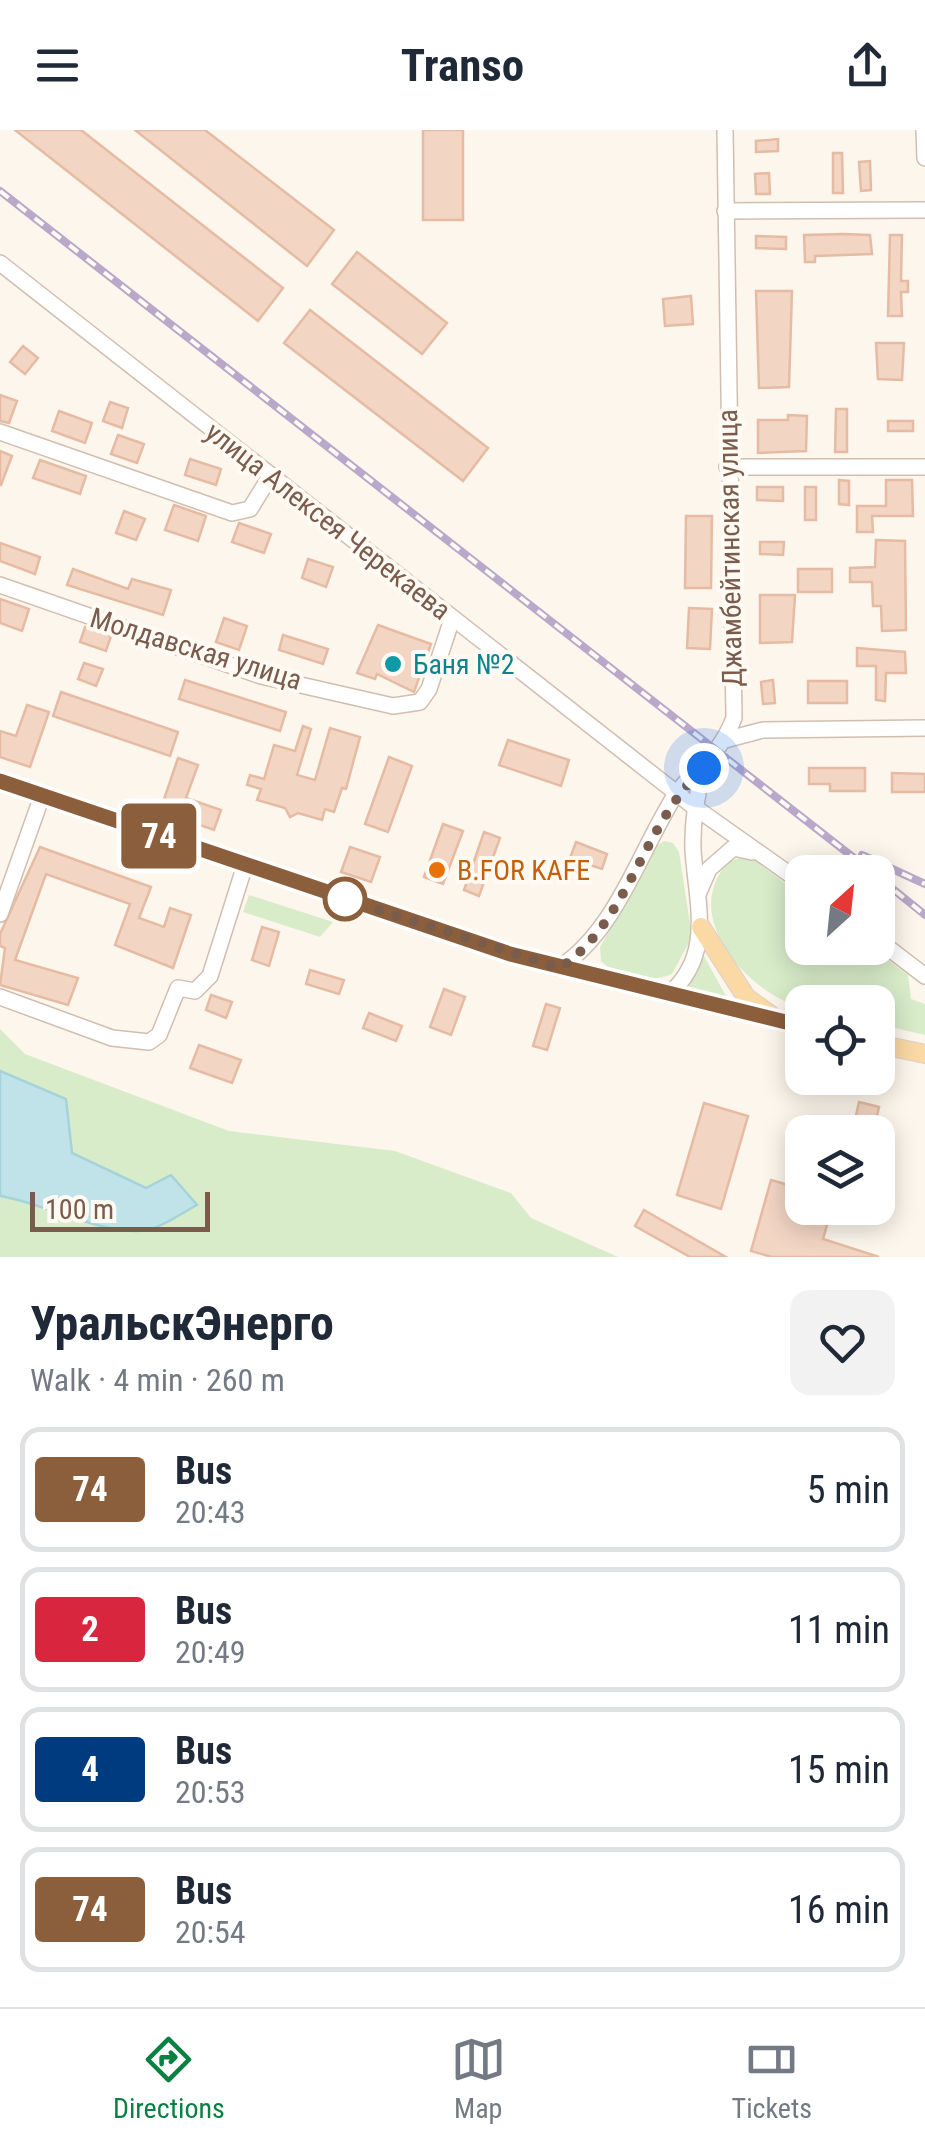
<!DOCTYPE html>
<html lang="en">
<head>
<meta charset="utf-8">
<style>
	:root { --surface:#fff; --page:#f2f2f3; --text:#1f2937; --muted:#747a83; --line:#e0e1e3; --accent:#0b8043 }
	body { margin:0; font-family:"Roboto Condensed",sans-serif; background:var(--page); color:var(--text); height:100vh; display:flex; flex-direction:column; font-size:38px; white-space:nowrap }
	* { box-sizing:border-box; margin:0 }
	p { font-size:32px; color:var(--muted) }
	.icon { flex:none; width:55px; height:55px; fill:none; stroke:currentColor; stroke-width:2; stroke-linecap:round; stroke-linejoin:round }
	.map { position:relative; height:1127px; overflow:hidden }
	.panel { display:flex; flex-direction:column; background:var(--surface); flex:1 }
	.panel>* { flex:none }
	.badge { padding:0 20px; border-radius:8px; font-size:35px; line-height:65px }
	.needle { width:65px; rotate:27deg }
	.fabs { position:absolute; left:785px; top:725px; display:grid; gap:20px }
	.fabs a { display:grid; place-items:center; width:110px; height:110px; border-radius:20px; background:var(--surface); box-shadow:0 5px 25px #0003; font-size:50px }
	.scale { position:absolute; left:30px; bottom:25px; width:180px; box-sizing:border-box; padding-left:10px; border:5px solid #7a5c4d; border-top:0; font-size:28px; line-height:35px; white-space:nowrap; color:#7a5c4d; -webkit-text-stroke:8px #fffaf3; paint-order:stroke }
	.you { position:absolute; width:50px; height:50px; margin:-25px; border:8px solid #fff; border-radius:50%; background:#1a73e8; box-shadow:0 0 0 15px #1a73e833 }
	.map>.badge { position:absolute; translate:-50% -50%; box-shadow:0 0 0 5px #fff }
	.round { display:grid; place-items:center; flex:none; width:105px; height:105px; border-radius:20px; background:var(--page) }
	.overview { display:flex; align-items:center; justify-content:space-between; height:170px; padding:0 30px }
	h1 { font-size:48px; font-weight:700; line-height:75px }
	ul { padding:0; list-style:none }
	li { display:flex; align-items:center; gap:30px; height:125px; margin:0 20px 15px; padding:0 10px; border:5px solid var(--line); border-radius:20px }
	li div { flex:1 }
	li b { display:block; font-size:38px }
	li em { font-style:normal }
	li .badge { min-width:110px; font-weight:700; text-align:center }
	header { display:flex; justify-content:space-between; align-items:center; height:130px; padding:0 30px; background:var(--surface); font-size:45px; font-weight:700 }
	.dock { display:flex; justify-content:space-around; align-items:center; height:140px; border-top:2px solid var(--line); background:var(--surface); font-size:28px; color:var(--muted) }
	.dock a { display:grid; justify-items:center; gap:5px }
	.dock .active { color:var(--accent) }
	.map>svg:first-child { display:block }
	.green { fill:#d8ecc9 }
	.water { fill:#bfe3e8; stroke:#a5d3da; stroke-width:2.5 }
	.building { fill:#f3d5c3; stroke:#e6bba3; stroke-width:2.5 }
	.lines { fill:none; stroke-linecap:round; stroke-linejoin:round }
	.minor-casing { stroke:#d1beb0; stroke-width:18 }
	.major-casing { stroke:#dad1cd; stroke-width:20 }
	.minor { stroke:#fff; stroke-width:15 }
	.major { stroke:#fbd9a5; stroke-width:18 }
	.rail-casing { stroke:#b9a8c9; stroke-width:8 }
	.rail { stroke:#fffaf3; stroke-width:4; stroke-dasharray:11; stroke-linecap:butt }
	.line-casing { stroke:#fff; stroke-width:22 }
	.line { stroke:#8b5e3c; stroke-width:15 }
	.walk { stroke:#7a5c4d; stroke-width:10; stroke-dasharray:0 18 }
	.culture-dot { fill:#0f9aa8; stroke:#fffaf3; stroke-width:4 }
	.food-dot { fill:#e8710a; stroke:#fffaf3; stroke-width:4 }
	.stop-dot { fill:#fff; stroke:#8b5e3c; stroke-width:5 }
	.labels { text-anchor:middle; dominant-baseline:central; stroke-width:8; stroke-linejoin:round; paint-order:stroke }
	.street-label { font-size:28px; fill:#7a5c4d; stroke:#fffaf3 }
	.culture-label { font-size:28px; fill:#0d838f; stroke:#fffaf3; text-anchor:start }
	.food-label { font-size:28px; fill:#c56008; stroke:#fffaf3; text-anchor:start }
</style>
</head>
<body>
<header><svg class="icon" aria-label="menu" viewBox="0 0 24 24"><path d="M4 6h16M4 12h16M4 18h16"/></svg>Transo<svg class="icon" aria-label="share" viewBox="0 0 24 24"><path d="M12 15V3M7 8l5-5 5 5M5 13v7h14v-7"/></svg></header>
<div class="map">
<svg width="925" height="1127" viewBox="0 0 925 1127">
	<rect width="100%" height="100%" fill="#fdf6ec"/>
	<g class="green">
		<path d="M664,711L673,713L679,722L692,807L672,844C648,854 620,849 601,831L600,817L655,717Z"/>
		<path d="M741,728L754,730L802,766V818H872L908,845L911,869L925,874V905L878,894V872H802V877C758,867 700,809 713,760C715,750 722,740 727,731Z"/>
		<path d="M249,765L333,792L320,807L243,782Z"/>
		<path d="M704,826L727,868L687,860Z"/>
		<path d="M0,899L25,924L229,1001L395,1021L511,1063L531,1088L618,1127H0V1066L29,1071L119,1101L146,1058L72,1023L66,970L0,941Z"/>
	</g>
	<path class="water" d="M0,941L66,969L72,1023L146,1058L171,1045L197,1075C182,1083 163,1097 147,1100C106,1107 44,1073 0,1066Z"/>
	<g class="building">
		<path d="M15,0H81L283,158L258,191Z"/>
		<path d="M135,0H205L334,100L307,136Z"/>
		<rect x="423" y="0" width="40" height="90"/>
		<path d="M778,9V21L756,22V11Z"/>
		<path d="M833,23H842L843,63H833Z"/>
		<path d="M870,31L871,60L861,61L859,32Z"/>
		<path d="M769,43L770,64H756L755,44Z"/>
		<path d="M843,104L870,105L872,124L815,126V132H805L804,105Z"/>
		<path d="M890,105H902L901,151H908V162H901L902,186H888Z"/>
		<path d="M756,106L786,107V119L756,118Z"/>
		<path d="M357,122L447,193L422,224L332,154Z"/>
		<path d="M756,161H792L789,257L759,258Z"/>
		<path d="M691,166L693,194L665,196L663,169Z"/>
		<path d="M310,180L488,318L463,351L284,213Z"/>
		<path d="M876,213H904L902,250L878,249Z"/>
		<path d="M23,216L38,228L25,244L10,232Z"/>
		<path d="M0,265L17,271L9,293L0,291Z"/>
		<path d="M110,272L128,278L122,298L103,291Z"/>
		<path d="M836,279H847V322H835Z"/>
		<path d="M59,281L92,293L85,313L52,301Z"/>
		<path d="M788,285L807,286L806,321L758,323V290H788Z"/>
		<rect x="888" y="291" width="25" height="10"/>
		<path d="M118,305L144,314L137,333L111,324Z"/>
		<path d="M0,321L12,326L1,355H0Z"/>
		<path d="M190,329L221,339L216,355L185,345Z"/>
		<path d="M40,330L86,346L80,364L33,348Z"/>
		<path d="M839,350L849,351V375L839,374Z"/>
		<path d="M886,350H912L913,386H872L873,402H857V376H886Z"/>
		<path d="M757,357H783V371L757,370Z"/>
		<rect x="805" y="357" width="11" height="33"/>
		<path d="M174,375L206,386L198,411L165,400Z"/>
		<path d="M124,381L145,389L136,410L116,403Z"/>
		<path d="M686,386H712L711,458H685Z"/>
		<path d="M239,393L271,404L264,423L232,412Z"/>
		<path d="M876,410L905,411L906,500L882,501L881,476H873L872,452H850V438L875,437Z"/>
		<path d="M760,412H784L783,425L760,424Z"/>
		<path d="M0,413L40,427L35,444L0,431Z"/>
		<path d="M308,429L333,437L326,457L302,448Z"/>
		<path d="M73,439L128,459L132,449L171,460L163,485L67,455Z"/>
		<rect x="798" y="439" width="34" height="23"/>
		<path d="M760,465H795L792,512L760,513Z"/>
		<path d="M0,469L29,479L22,501L0,493Z"/>
		<path d="M689,478L712,479L710,519L687,518Z"/>
		<path d="M224,488L247,496L239,520L216,512Z"/>
		<path d="M378,495L431,514L414,562L377,544L375,549L357,543Z"/>
		<path d="M85,497L111,506L106,521L80,512Z"/>
		<path d="M283,505L328,519L323,534L279,520Z"/>
		<path d="M857,518L905,522L906,543H886L885,571L876,570V536H857Z"/>
		<path d="M84,533L103,539L96,556L78,549Z"/>
		<path d="M185,550L286,582L280,601L179,569Z"/>
		<path d="M773,550L775,573L763,574L761,552Z"/>
		<rect x="808" y="551" width="39" height="22"/>
		<path d="M61,562L178,602L170,626L53,586Z"/>
		<path d="M27,575L49,582L30,637L0,627V601L16,606Z"/>
		<path d="M303,596L311,599L297,645L315,650L330,598L360,607L346,659L342,658L334,682L325,679L322,690L298,683L290,687L285,678L257,670L261,659L247,655L250,645L264,649L274,615L295,621Z"/>
		<path d="M508,610L569,630L561,656L499,635Z"/>
		<path d="M389,627L412,636L388,702L365,694Z"/>
		<path d="M178,628L198,635L186,668L221,680L214,700L160,681Z"/>
		<path d="M809,638H865V661H830V654H809Z"/>
		<path d="M892,643L925,644V662H892Z"/>
		<path d="M443,694L463,701L443,754L424,747Z"/>
		<path d="M484,702L500,708L479,766L464,760Z"/>
		<path d="M576,712L607,724L602,739L570,728Z"/>
		<path d="M40,717L151,757L139,788L164,797L170,778L191,785L173,838L115,815L130,774L46,744L15,830L78,848L68,875L0,855L5,818L0,816V804Z"/>
		<path d="M350,717L380,727L371,752L341,742Z"/>
		<path d="M262,797L279,802L269,836L252,830Z"/>
		<path d="M310,840L344,850L339,864L306,854Z"/>
		<path d="M444,859L465,867L451,905L430,897Z"/>
		<path d="M211,865L232,872L226,888L206,880Z"/>
		<path d="M546,874L560,878L547,920L533,916Z"/>
		<path d="M369,883L402,896L396,911L363,898Z"/>
		<path d="M199,915L241,930L232,953L190,938Z"/>
		<path d="M859,972L879,977L875,995L855,990Z"/>
		<path d="M704,973L748,986L721,1079L677,1065Z"/>
		<path d="M771,1050L802,1059V1078H832L823,1109L879,1127H772L751,1121Z"/>
		<path d="M644,1080L726,1127H690L635,1096Z"/>
	</g>
	<g class="lines">
		<defs>
			<g id="minor">
				<path d="M924,0L925,28"/>
				<path d="M725,81L925,80"/>
				<path d="M0,133L693,676L802,753"/>
				<path d="M0,302L232,383L250,379L271,345"/>
				<path d="M727,337H925"/>
				<path d="M0,455L261,546L393,576L420,572L429,559L452,489"/>
				<path d="M725,610L763,600L925,598"/>
				<path d="M699,762L709,739L733,718L752,722"/>
				<path d="M0,784L42,666"/>
				<path d="M878,810L925,846"/>
				<path d="M559,838C616,801 639,723 674,667C695,636 717,631 734,588L725,0"/>
				<path d="M668,865C715,825 696,772 693,719C692,691 696,668 703,641"/>
				<path d="M0,867L112,908L149,912L159,905L178,858L195,861L210,846L245,735"/>
			</g>
			<g id="major">
				<path d="M0,651L510,824L802,897"/>
				<path d="M701,797L746,867L771,885"/>
				<path d="M878,914L925,924"/>
			</g>
		</defs>
		<use href="#minor" class="minor-casing"/>
		<use href="#major" class="major-casing"/>
		<use href="#minor" class="minor"/>
		<use href="#major" class="major"/>
		<defs>
			<g id="rail">
				<path d="M0,61L872,742"/>
				<path d="M862,725L925,754"/>
				<path d="M878,747L925,785"/>
			</g>
		</defs>
		<use href="#rail" class="rail-casing"/>
		<use href="#rail" class="rail"/>
	</g>
	<g class="lines">
		<defs>
			<path id="line" d="M0,651L510,824L802,896"/>
		</defs>
		<use href="#line" class="line-casing"/>
		<use href="#line" class="line"/>
		<path class="walk" d="M345,769L560,838C629,792 643,693 704,638"/>
	</g>
	<circle class="culture-dot" cx="393" cy="534" r="10"/>
	<circle class="food-dot" cx="437" cy="740" r="10"/>
	<circle class="stop-dot" cx="345" cy="769" r="20"/>
	<g class="labels">
		<g class="street-label">
			<text transform="translate(328 391) rotate(38)">улица Алексея Черекаева</text>
			<text transform="translate(730 418) rotate(-91)">Джамбейтинская улица</text>
			<text transform="translate(196 519) rotate(17)">Молдавская улица</text>
		</g>
		<g class="culture-label">
			<text x="413" y="534">Баня №2</text>
		</g>
		<g class="food-label">
			<text x="457" y="740">B.FOR KAFE</text>
		</g>
	</g>
</svg>
<div class="fabs">
<a><svg class="needle" viewBox="-14 -14 28 28"><path d="M0-13l5 13h-10z" fill="#e53935"/><path d="M0 13l5-13h-10z" fill="#747a83"/></svg></a>
<a><svg class="icon" aria-label="locate" viewBox="0 0 24 24"><circle cx="12" cy="12" r="6"/><path d="M12 2v4M12 18v4M2 12h4M18 12h4"/></svg></a>
<a><svg class="icon" aria-label="layers" viewBox="0 0 24 24"><path d="M12 4l9 5-9 5-9-5zM3 14l9 5 9-5"/></svg></a>
</div>
<div class="scale">100 m</div>
<div class="you" style="left:704px;top:638px"></div>
<b class="badge" style="left:159px;top:706px;background:#8b5e3c;color:#fff">74</b>
</div>
<section class="panel">
<div class="overview"><div><h1>УральскЭнерго</h1><p>Walk · 4 min · 260 m</p></div><a class="round"><svg class="icon" aria-label="heart" viewBox="0 0 24 24"><path d="M12 20l-8-8c-3-5 5-10 8-4 3-6 11-1 8 4z"/></svg></a></div>
<ul>
<li><span class="badge" style="background:#8b5e3c;color:#fff">74</span><div><b>Bus</b><p>20:43</p></div><em>5 min</em></li>
<li><span class="badge" style="background:#d7263d;color:#fff">2</span><div><b>Bus</b><p>20:49</p></div><em>11 min</em></li>
<li><span class="badge" style="background:#003b80;color:#fff">4</span><div><b>Bus</b><p>20:53</p></div><em>15 min</em></li>
<li><span class="badge" style="background:#8b5e3c;color:#fff">74</span><div><b>Bus</b><p>20:54</p></div><em>16 min</em></li>
</ul>
</section>
<nav class="dock">
<a class="active"><svg class="icon" aria-label="directions" viewBox="0 0 24 24"><path d="M12 3l9 9-9 9-9-9zM9 14v-3h6M13 9l2 2-2 2"/></svg>Directions</a>
<a><svg class="icon" aria-label="map" viewBox="0 0 24 24"><path d="M3 6l6-2 6 2 6-2v14l-6 2-6-2-6 2zM9 4v14M15 6v14"/></svg>Map</a>
<a><svg class="icon" aria-label="tickets" viewBox="0 0 24 24"><path d="M3 7h18v10H3zM15 7v10"/></svg>Tickets</a>
</nav>
</body>
</html>
